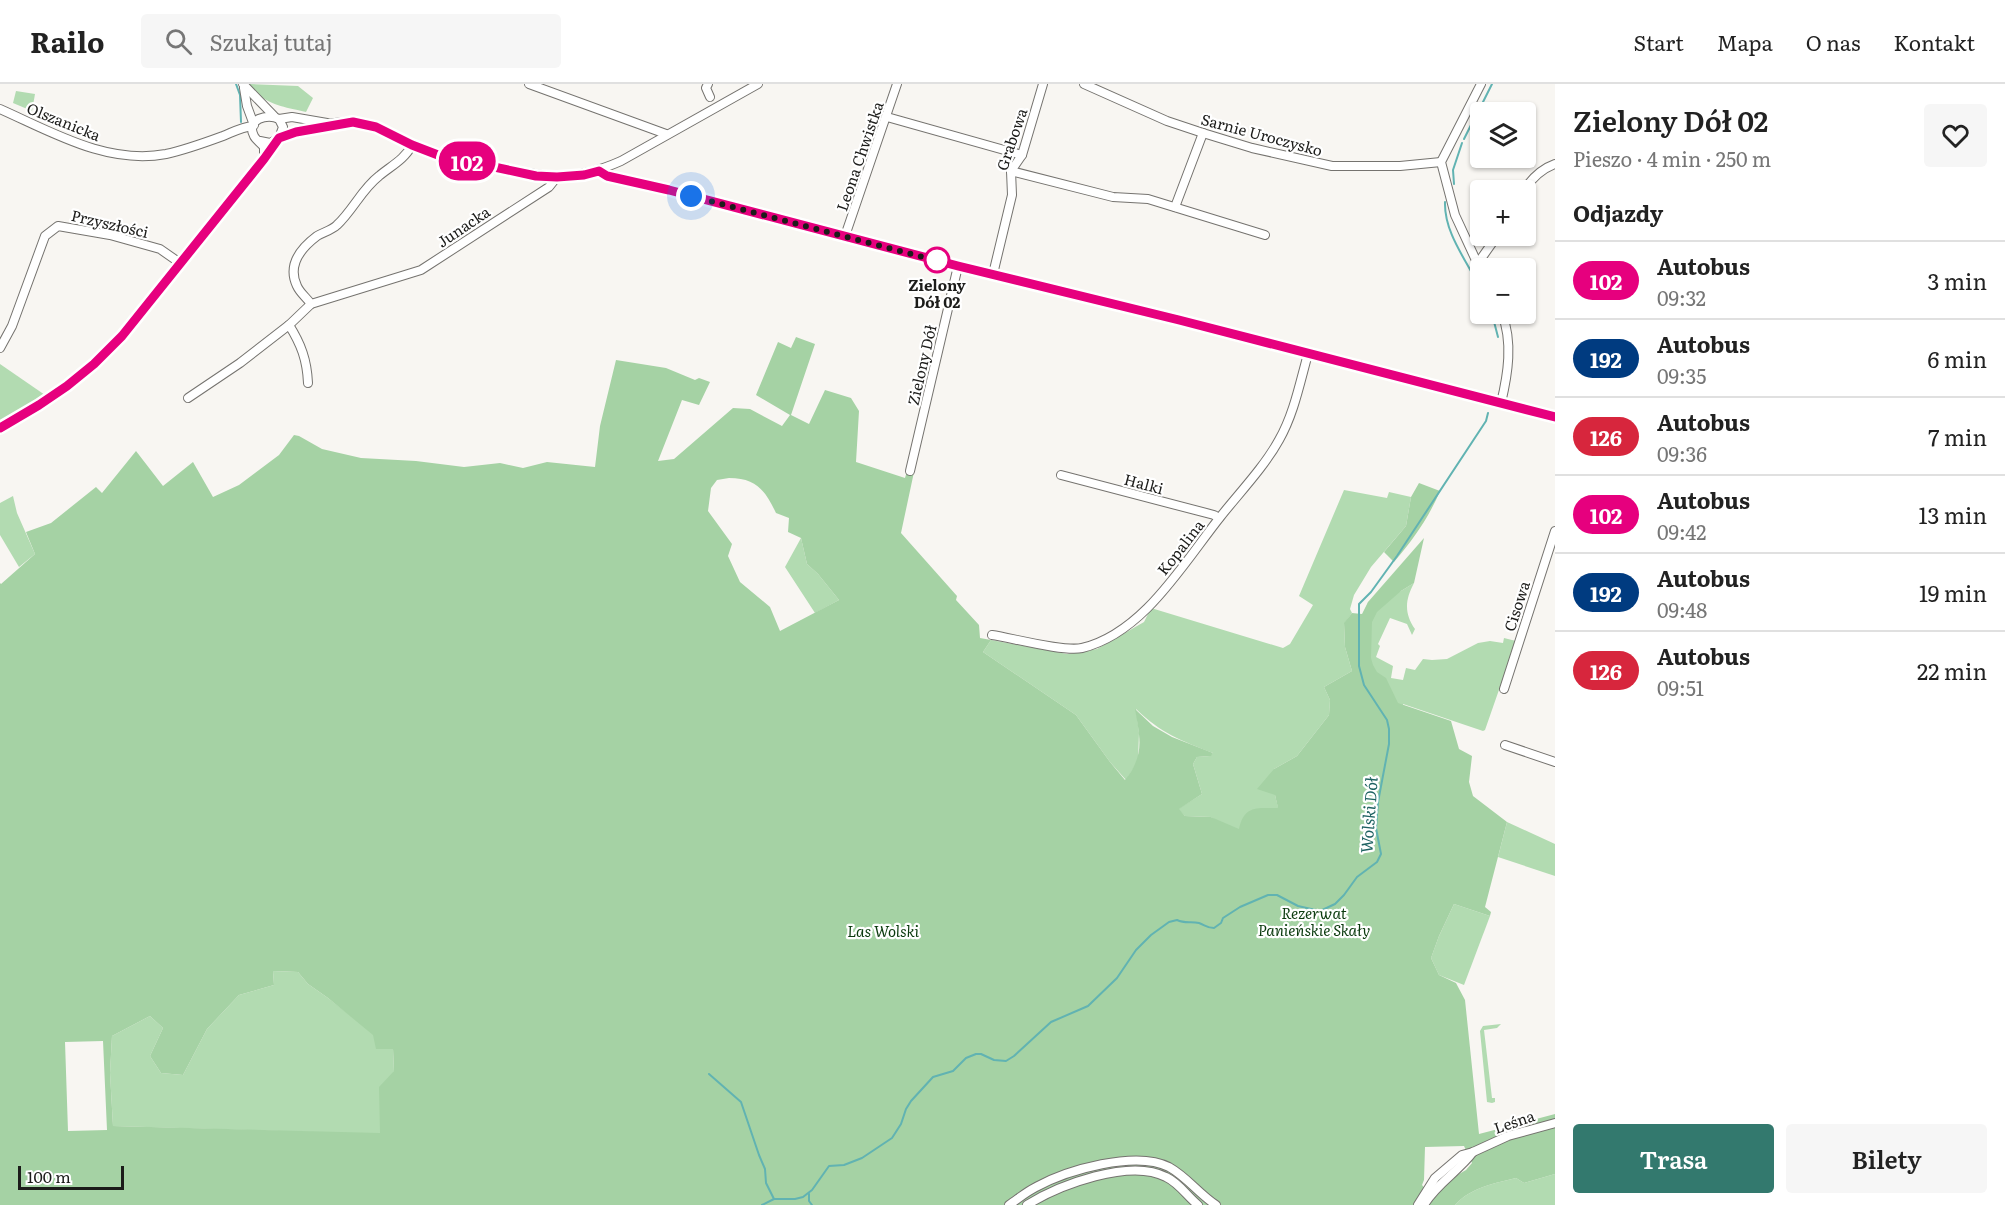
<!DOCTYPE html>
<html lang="pl">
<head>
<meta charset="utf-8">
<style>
	:root { --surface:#fff; --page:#f6f6f6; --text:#222; --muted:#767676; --line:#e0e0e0; --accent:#33796e }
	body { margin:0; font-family:Literata,serif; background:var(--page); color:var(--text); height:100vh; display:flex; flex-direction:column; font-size:22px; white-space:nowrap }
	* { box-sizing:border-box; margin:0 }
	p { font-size:20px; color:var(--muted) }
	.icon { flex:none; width:33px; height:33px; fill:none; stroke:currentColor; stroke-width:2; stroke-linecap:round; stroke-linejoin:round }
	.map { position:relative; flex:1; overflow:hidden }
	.drawer { display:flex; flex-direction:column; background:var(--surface); width:450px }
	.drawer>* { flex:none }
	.badge { padding:0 12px; border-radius:20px; font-size:21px; line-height:39px }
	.tools { position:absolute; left:1470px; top:18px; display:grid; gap:12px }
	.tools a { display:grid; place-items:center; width:66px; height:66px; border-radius:6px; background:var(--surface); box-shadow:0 2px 4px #0004; font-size:30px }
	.scale { position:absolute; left:18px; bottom:15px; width:106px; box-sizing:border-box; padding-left:6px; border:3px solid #1c1c1a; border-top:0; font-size:16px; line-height:21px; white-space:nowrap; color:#1c1c1a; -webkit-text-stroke:4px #fff; paint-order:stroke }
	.you { position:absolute; width:30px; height:30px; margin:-15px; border:4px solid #fff; border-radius:50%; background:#1a73e8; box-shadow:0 0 0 9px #1a73e833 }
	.map>.badge { position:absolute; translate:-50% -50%; box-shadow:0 0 0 3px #fff }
	h2 { padding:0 18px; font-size:22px; line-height:54px }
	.round { display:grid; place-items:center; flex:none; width:63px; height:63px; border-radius:6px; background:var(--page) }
	.headline { display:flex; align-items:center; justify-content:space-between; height:102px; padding:0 18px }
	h1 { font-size:28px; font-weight:600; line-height:45px }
	.primary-button { display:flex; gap:12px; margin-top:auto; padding:12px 18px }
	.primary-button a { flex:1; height:69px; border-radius:6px; background:var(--accent); color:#fff; font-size:24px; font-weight:600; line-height:69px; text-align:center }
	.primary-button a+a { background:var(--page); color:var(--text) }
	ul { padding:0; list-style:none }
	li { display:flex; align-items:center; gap:18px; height:78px; padding:0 18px; border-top:2px solid var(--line) }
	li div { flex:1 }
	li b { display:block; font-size:22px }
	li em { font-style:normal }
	li .badge { min-width:66px; font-weight:700; text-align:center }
	header { display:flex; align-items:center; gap:36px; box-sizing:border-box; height:84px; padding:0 30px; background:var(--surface); border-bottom:2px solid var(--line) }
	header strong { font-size:28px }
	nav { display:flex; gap:33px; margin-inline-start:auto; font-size:21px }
	.search { width:420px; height:54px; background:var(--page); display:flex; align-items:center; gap:15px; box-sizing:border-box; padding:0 21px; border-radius:6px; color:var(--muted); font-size:22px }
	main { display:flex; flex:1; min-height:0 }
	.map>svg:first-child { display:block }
	.green { fill:#b2dbb1 }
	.forest { fill:#a5d2a4; fill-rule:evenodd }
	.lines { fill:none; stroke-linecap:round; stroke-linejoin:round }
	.stream { stroke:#61b3b2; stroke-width:2 }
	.minor-casing { stroke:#75736f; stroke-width:10 }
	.minor { stroke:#fff; stroke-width:8 }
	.line-casing { stroke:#fff; stroke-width:14 }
	.line { stroke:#e6007e; stroke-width:9 }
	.walk { stroke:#1c1c1a; stroke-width:6; stroke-dasharray:0 10.8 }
	.stop-dot { fill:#fff; stroke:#e6007e; stroke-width:3 }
	.labels { text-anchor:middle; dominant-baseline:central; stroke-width:4.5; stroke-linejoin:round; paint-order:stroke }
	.street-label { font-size:15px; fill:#1c1c1a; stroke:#fff }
	.stop-label { font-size:15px; font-weight:bold; fill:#1c1c1a; stroke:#fff }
	.park-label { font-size:15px; font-style:italic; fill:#0a3a0d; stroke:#fff }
	.water-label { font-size:16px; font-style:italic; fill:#1e6262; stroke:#fff }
</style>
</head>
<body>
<header>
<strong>Railo</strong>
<div class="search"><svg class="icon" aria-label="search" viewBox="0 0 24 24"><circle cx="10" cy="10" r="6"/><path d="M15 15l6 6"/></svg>Szukaj tutaj</div>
<nav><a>Start</a><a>Mapa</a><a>O nas</a><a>Kontakt</a></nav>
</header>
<main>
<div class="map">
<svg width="1555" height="1121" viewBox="0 0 1555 1121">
	<rect width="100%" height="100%" fill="#f8f6f2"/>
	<g class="green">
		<path d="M250,0L298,2L313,14L306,28C280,22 270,22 249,3Z"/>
		<path d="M16,7L35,10L32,27L13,19Z"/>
		<path d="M0,280L45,311L0,337Z"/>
		<path d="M1344,406L1387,414L1389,408L1411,413L1406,442L1371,483L1354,511L1350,525L1352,529L1344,540L1345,563L1352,587L1324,603L1330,616L1329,631L1297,672L1274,685L1275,711L1278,723L1355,591L1368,518L1401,507L1414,499C1405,516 1404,529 1415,545L1412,551L1407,540L1390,534L1378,560L1380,562L1376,573L1393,582L1391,594L1403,596L1406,584L1415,586L1423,575L1432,576L1447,575L1478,559L1490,557L1503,559L1504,554L1516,557L1485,646L1483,647L1403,620L1418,866L1211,733L1185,732L1178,725L1202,710L1193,680L1197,673L1210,672L1213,669C1180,656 1162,650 1136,625L1139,649L1138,677L1126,696L1110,678L1076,631L983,568L991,556L1067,570L1097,565L1144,538L1151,524L1283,564L1290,560L1313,521L1299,512Z"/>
		<path d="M13,412L17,429L35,470L19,483L0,451V419Z"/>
		<path d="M801,454L807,480L818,490L839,516L815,529L785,483Z"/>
		<path d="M1507,738L1555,760V792L1498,773Z"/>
		<path d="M1454,820L1490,832L1464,901L1439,891L1431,874L1439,852Z"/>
		<path d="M273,887L298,888L308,900L328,914L393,965L394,987L380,1050L113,1042L110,989L112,952L150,932L163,944L150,972L161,989L183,991L207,945L239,911L274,901Z"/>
		<path d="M1501,940L1497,944L1484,946L1492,1014H1495V1018L1492,1019L1487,1018L1480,947L1483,942Z"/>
		<path d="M1555,1090V1121H1455C1470,1104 1495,1099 1516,1094L1524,1099Z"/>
	</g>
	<g class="forest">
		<path d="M796,253L815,260L791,331L809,340L825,306L851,314L859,327L856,378L905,394L908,384L914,388L901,449L957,512L956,516L979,541L980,554L991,556L983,568L1076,631L1110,678L1125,696C1145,671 1140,654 1135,625L1153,642L1172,653L1213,669L1211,672L1197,673L1193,680L1202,710L1179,725L1185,732L1211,733L1239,745C1244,721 1257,724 1278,724L1275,711L1257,705L1274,685L1297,672L1329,631L1330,616L1324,603L1352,587L1345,563L1344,539L1352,529L1362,530L1368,518L1424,454L1414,499L1401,507L1377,528L1372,538L1371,574L1373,581L1377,588L1386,594L1398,619L1451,637L1459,665L1472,672L1469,698L1473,712L1507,738L1485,823L1491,828L1490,832L1454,820L1439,852L1431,874L1439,891L1456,899L1465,916L1479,1050L1555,1030V1090L1524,1099L1516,1094C1495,1099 1470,1104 1455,1121H0V499L1,500L35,470L26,448L51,439L96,403L102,409L136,367L163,402L193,378L213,413L239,401L279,371L294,351L299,352L322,365L361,374L416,377L464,383L500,379L523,384L547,378L595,383L600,342L616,276L666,284L695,296L699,294L710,298L699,321L682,316L658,377L674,375L733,324L750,325L782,342L790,331L756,311L778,258L791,264ZM729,394C756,394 765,406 776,429L789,434L788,448L801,454L807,480L818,490L839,516L780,547L770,523L740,498L728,472L732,460L708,427L711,404L717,396ZM273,887L298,888L308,900L328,914L373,951L376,965H393L394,987L379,1003L380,1049L113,1042L110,989L112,952L150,932L163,944L150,972L161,989L183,991L207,945L239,911L274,901ZM103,957L107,1046L68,1047L65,958ZM1464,1062L1472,1079L1466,1086L1452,1094L1432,1113L1422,1101L1424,1096L1425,1063Z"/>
		<path d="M1419,399L1440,407C1429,433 1413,456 1394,478L1384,468L1406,442L1411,413Z"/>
	</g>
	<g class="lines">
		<g class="stream">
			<path d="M236,0L240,11L241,38"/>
			<path d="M1481,22L1492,0"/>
			<path d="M1464,55L1475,33"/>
			<path d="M1454,100L1453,86L1462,59"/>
			<path d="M1445,118C1444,149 1467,177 1480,204"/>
			<path d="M1492,230L1498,253"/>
			<path d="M709,990L741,1018L759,1071L765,1085L766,1099L774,1115"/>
			<path d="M809,1110V1117L812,1121"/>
			<path d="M762,1121L774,1115H795L803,1113L812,1106L829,1082L844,1081L862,1074L892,1054L901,1040L906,1025L911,1017L933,993L953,987L966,974L976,970H981L994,976L1006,977L1014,972L1051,938L1088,922L1117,894L1136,866L1151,851L1169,838L1177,836C1185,840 1191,837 1199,839C1205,841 1207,844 1214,844L1221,839L1223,834L1240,823L1268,811H1277L1298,822L1320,827L1335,820L1344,811L1357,793L1377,778L1381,770L1376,744L1378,718L1389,660V645L1387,636L1364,601L1359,582V520L1371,508L1397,472L1486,337L1488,329"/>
		</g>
		<defs>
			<g id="minor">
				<path d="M243,0L274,32"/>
				<path d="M529,0L666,50"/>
				<path d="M708,0L706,4L710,13"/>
				<path d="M1084,0L1167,37L1203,49L1252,64L1332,82H1400L1441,78"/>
				<path d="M244,4L247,22L254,41"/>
				<path d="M0,25C52,48 107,81 166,70C185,66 204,59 223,52C233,48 242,43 253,42"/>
				<path d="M887,33L1022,71"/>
				<path d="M279,35L292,33L327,39"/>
				<path d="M279,54C300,46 334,36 356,38C381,40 401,57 424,66C442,73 462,75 482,79C538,91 565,102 621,77L758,0"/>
				<path d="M260,57L270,59L279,54L283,43L279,35C268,29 245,35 254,52C256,56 261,59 264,63V75"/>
				<path d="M599,87L607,92C724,118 839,151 955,181C1155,232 1356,280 1555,333"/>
				<path d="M1011,87L1113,113L1148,115L1265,151"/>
				<path d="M1524,106C1532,94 1541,85 1555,80"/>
				<path d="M1175,123L1203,49"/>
				<path d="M845,152L897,0"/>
				<path d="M1478,179L1497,152"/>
				<path d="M1480,185L1455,131L1441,78L1481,0"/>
				<path d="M993,190L1012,111L1011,87L1022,71L1043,0"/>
				<path d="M311,220C307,214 300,209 297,202C287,181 301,164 317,152C324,148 332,146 337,141C353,126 362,105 379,92C391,82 405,75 412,61"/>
				<path d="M289,241C301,260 307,276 308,299"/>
				<path d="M0,264L12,242L45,152L58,142L110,151L160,165L180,179"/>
				<path d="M188,314L240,279L289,241L311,220L421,186L549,103L557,93"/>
				<path d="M1501,319C1508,290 1513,258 1502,230"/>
				<path d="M0,344L39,321L67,302L94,280L122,252L264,75L276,56"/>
				<path d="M910,387L958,182"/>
				<path d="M1061,391L1214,431L1219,434"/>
				<path d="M992,551C1012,554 1064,568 1082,564C1144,549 1184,478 1221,432C1241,407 1264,383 1279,356C1294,330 1300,298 1308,270"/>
				<path d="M1504,605L1555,447"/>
				<path d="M1505,661L1555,678"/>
				<path d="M1009,1121C1018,1115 1026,1108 1036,1103C1067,1086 1136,1066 1169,1083C1187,1093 1199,1110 1216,1121"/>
				<path d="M1027,1121C1059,1101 1130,1074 1166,1093C1179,1099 1187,1112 1198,1121"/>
				<path d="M1418,1121L1435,1094L1462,1071L1473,1068L1508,1052L1555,1039"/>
				<path d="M1424,1121C1435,1101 1459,1087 1473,1068"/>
			</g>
		</defs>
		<use href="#minor" class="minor-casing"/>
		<use href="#minor" class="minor"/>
	</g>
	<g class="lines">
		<defs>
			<path id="line" d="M0,344L39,321L67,302L94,280L122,252L264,75L279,54L296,48L353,38L376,43L412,61L438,71L536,92L557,93L584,91L599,87L607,92L669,106L958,182L1179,236L1555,333"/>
		</defs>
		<use href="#line" class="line-casing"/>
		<use href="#line" class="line"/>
		<path class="walk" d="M691,112L942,178L937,176"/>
	</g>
	<circle class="stop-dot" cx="937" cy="176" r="12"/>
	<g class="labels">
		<g class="street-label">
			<text transform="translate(64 37) rotate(22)">Olszanicka</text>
			<text transform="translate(1262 50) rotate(15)">Sarnie Uroczysko</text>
			<text transform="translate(1011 55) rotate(-71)">Grabowa</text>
			<text transform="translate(859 72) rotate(-71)">Leona Chwistka</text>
			<text transform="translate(110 139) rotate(13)">Przyszłości</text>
			<text transform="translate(463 142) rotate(-34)">Junacka</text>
			<text transform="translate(921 281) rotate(-77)">Zielony Dół</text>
			<text transform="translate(1144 399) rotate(15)">Halki</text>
			<text transform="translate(1180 463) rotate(-52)">Kopalina</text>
			<text transform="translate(1516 522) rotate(-72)">Cisowa</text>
			<text transform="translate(1514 1037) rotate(-19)">Leśna</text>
		</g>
		<g class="stop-label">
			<text x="937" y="200">Zielony<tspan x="937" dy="17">Dół 02</tspan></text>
		</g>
		<g class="park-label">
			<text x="1314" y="828">Rezerwat<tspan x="1314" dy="17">Panieńskie Skały</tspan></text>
			<text x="883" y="846">Las Wolski</text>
		</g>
		<g class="water-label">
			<text transform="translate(1368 731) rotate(-86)">Wolski Dół</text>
		</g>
	</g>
</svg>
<div class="tools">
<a><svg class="icon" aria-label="layers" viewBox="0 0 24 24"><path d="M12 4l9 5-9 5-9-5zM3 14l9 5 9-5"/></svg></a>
<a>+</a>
<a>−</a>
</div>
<div class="scale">100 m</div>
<div class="you" style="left:691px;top:112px"></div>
<b class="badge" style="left:467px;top:77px;background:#e6007e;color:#fff">102</b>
</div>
<section class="drawer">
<div class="headline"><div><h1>Zielony Dół 02</h1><p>Pieszo · 4 min · 250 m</p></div><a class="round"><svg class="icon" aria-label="heart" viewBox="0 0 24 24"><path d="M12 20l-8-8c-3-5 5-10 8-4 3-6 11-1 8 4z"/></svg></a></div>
<h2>Odjazdy</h2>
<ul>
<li><span class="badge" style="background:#e6007e;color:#fff">102</span><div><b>Autobus</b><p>09:32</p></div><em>3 min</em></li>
<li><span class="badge" style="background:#003b80;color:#fff">192</span><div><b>Autobus</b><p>09:35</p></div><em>6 min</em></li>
<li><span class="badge" style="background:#d7263d;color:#fff">126</span><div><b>Autobus</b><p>09:36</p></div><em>7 min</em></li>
<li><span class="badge" style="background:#e6007e;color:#fff">102</span><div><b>Autobus</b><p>09:42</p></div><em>13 min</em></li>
<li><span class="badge" style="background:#003b80;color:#fff">192</span><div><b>Autobus</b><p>09:48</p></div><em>19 min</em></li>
<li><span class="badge" style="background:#d7263d;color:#fff">126</span><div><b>Autobus</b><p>09:51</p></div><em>22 min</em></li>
</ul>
<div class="primary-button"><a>Trasa</a><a>Bilety</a></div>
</section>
</main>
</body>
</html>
